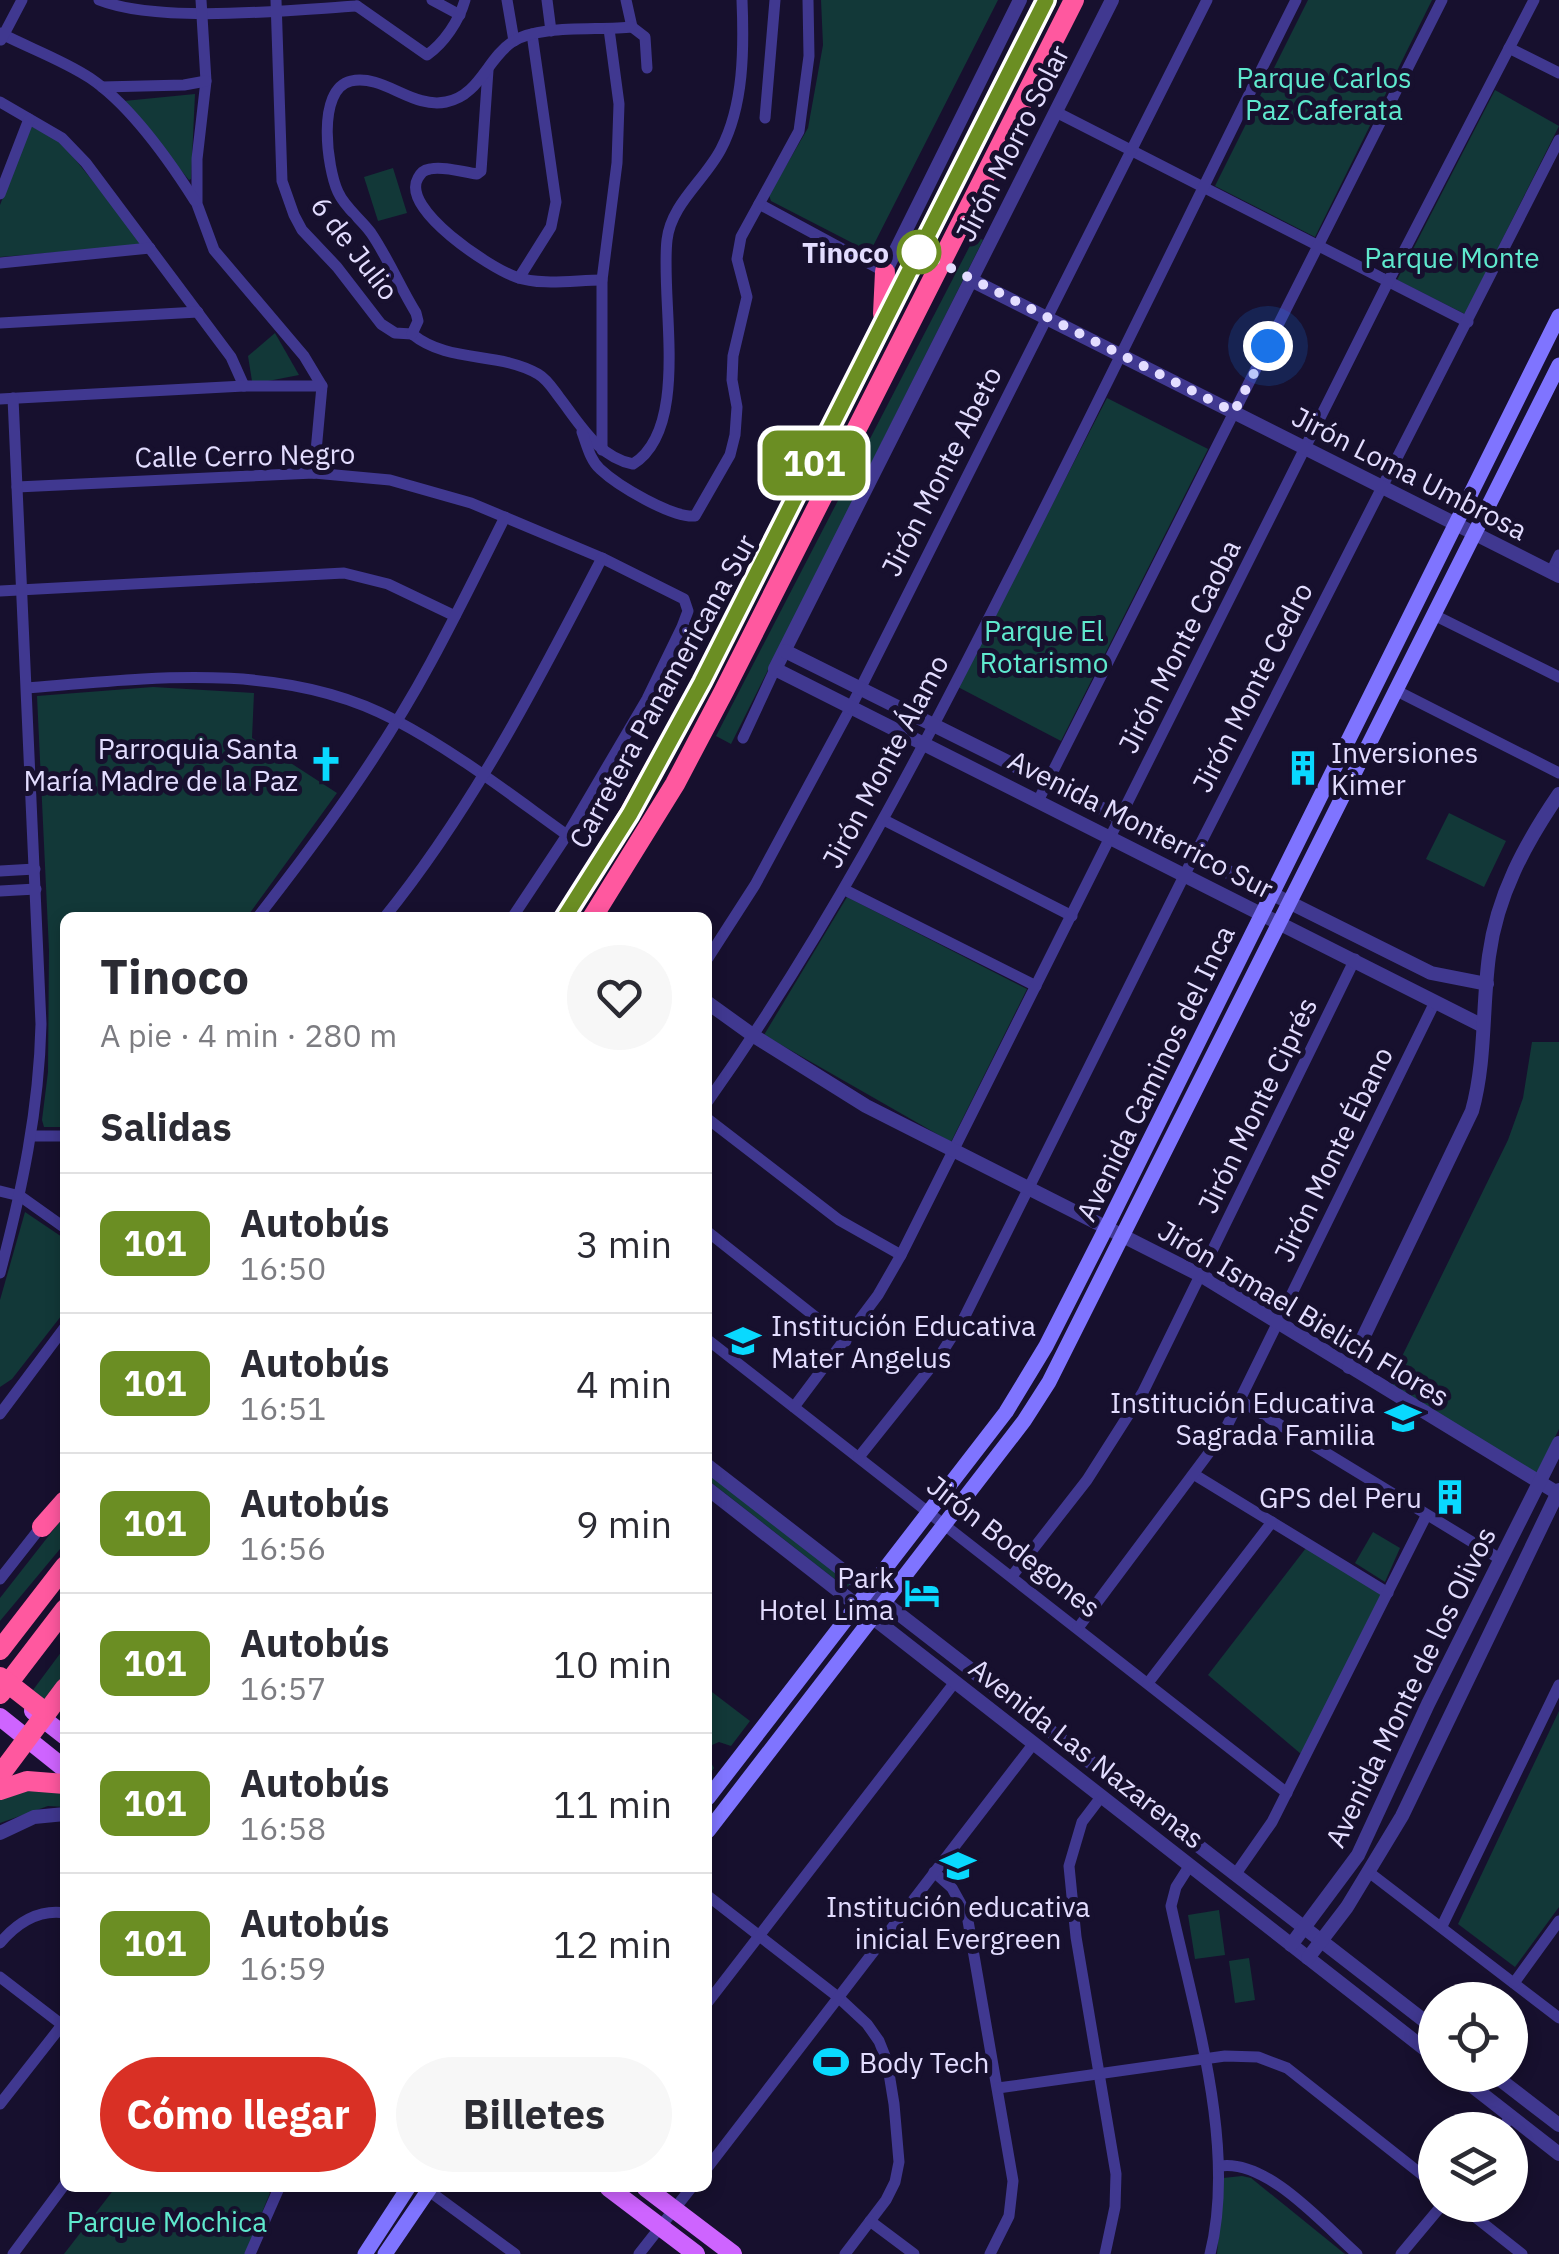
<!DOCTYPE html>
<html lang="es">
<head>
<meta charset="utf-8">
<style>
	:root { --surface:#fff; --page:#f7f7f7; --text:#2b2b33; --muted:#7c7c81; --line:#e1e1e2; --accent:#d93025 }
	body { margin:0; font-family:"IBM Plex Sans",sans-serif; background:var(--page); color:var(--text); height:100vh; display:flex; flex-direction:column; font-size:38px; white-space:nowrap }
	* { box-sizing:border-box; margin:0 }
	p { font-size:32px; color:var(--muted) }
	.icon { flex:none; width:55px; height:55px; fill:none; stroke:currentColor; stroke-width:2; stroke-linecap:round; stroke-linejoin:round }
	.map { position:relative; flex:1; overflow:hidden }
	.drawer { position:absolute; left:60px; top:912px; width:652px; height:1280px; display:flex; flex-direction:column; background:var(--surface); border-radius:15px; box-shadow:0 5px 15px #0003 }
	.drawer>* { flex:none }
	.badge { padding:0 20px; border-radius:15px; font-size:35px; line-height:65px }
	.buttons { position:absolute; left:1418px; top:1982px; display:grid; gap:20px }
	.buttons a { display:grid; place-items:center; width:110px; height:110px; border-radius:50%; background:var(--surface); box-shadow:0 5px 15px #0003; font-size:50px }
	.you { position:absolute; width:50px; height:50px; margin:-25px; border:8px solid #fff; border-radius:50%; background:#1a73e8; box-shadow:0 0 0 15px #1a73e833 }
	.map>.badge { position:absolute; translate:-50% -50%; box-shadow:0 0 0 5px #fff }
	h2 { padding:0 40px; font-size:38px; line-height:90px }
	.round { display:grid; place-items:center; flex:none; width:105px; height:105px; border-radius:52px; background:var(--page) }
	.headline { display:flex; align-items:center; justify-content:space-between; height:170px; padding:0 40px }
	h1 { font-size:48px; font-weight:800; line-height:75px }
	.action { display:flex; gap:20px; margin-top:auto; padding:20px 40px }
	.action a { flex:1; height:115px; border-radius:60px; background:var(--accent); color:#fff; font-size:40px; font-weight:800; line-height:115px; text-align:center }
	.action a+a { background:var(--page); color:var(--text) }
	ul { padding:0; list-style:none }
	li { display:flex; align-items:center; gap:30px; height:140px; padding:0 40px; border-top:2px solid var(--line) }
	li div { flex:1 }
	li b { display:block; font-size:38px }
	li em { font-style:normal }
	li .badge { min-width:110px; font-weight:700; text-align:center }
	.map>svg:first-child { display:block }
	.green { fill:#123838 }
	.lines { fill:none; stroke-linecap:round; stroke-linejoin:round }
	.minor { stroke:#403890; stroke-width:11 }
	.tertiary { stroke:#403890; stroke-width:14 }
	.secondary { stroke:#7f74ff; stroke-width:15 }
	.primary { stroke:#ce64ff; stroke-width:18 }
	.motorway { stroke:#ff589f; stroke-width:20 }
	.motorway-bridge { stroke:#ff589f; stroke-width:20 }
	.line-casing { stroke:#fff; stroke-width:22 }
	.line { stroke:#6b8e23; stroke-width:15 }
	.walk { stroke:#e3ddff; stroke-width:10; stroke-dasharray:0 18 }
	.stop-dot { fill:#fff; stroke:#6b8e23; stroke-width:5 }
	.labels { text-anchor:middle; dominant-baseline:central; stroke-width:10; stroke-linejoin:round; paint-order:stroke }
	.park-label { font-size:28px; fill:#5fe9ce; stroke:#17102e }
	.street-label { font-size:28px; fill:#e3ddff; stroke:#17102e }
	.stop-label { font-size:28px; font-weight:bold; fill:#e3ddff; stroke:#17102e; text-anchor:end }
	.poi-label { font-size:28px; fill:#e3ddff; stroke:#17102e; text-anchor:end }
</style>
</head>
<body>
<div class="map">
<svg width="1559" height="2254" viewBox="0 0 1559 2254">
	<rect width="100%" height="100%" fill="#17102e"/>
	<g class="green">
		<path d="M821,0H998L870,252L771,201L769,195L808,128L823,45Z"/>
		<path d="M1308,0H1432L1315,237L1215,186Z"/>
		<path d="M1495,90L1559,126L1465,314L1397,280Z"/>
		<path d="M195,94L191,179L189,180L124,101Z"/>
		<path d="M31,126L61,142L145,245L0,257V205Z"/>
		<path d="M393,168L407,213L378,221L364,177Z"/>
		<path d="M975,236L983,240L731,744L716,736Z"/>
		<path d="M275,333L299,375L258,383L252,381L248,356Z"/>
		<path d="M1107,398L1208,449L1061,741L958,687Z"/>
		<path d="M153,687L254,693L252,738L337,793L247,917L65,918V1127H44L42,1120L48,1072L49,950L37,696Z"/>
		<path d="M1449,813L1506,841L1484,887L1426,859Z"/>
		<path d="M847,897L1027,989L951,1142L764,1035Z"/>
		<path d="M1532,1042H1559V1429L1536,1476L1387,1387L1508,1140L1523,1098Z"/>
		<path d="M25,1212L65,1239V1311L12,1379L0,1387V1300Z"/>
		<path d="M708,1471L851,1584L846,1588L708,1480Z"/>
		<path d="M65,1515V1543L0,1621V1598Z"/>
		<path d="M1373,1532L1400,1548L1385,1582L1355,1563Z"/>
		<path d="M1306,1548L1382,1595L1301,1754L1208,1675Z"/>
		<path d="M65,1647V1673L45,1701L33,1690Z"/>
		<path d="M708,1689L750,1721L731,1746L719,1742L712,1745L708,1757L714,1768L708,1777Z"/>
		<path d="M1559,1711V1907L1515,1967L1458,1924Z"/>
		<path d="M42,1789L65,1792V1807L48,1806L0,1823V1798L8,1792Z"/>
		<path d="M1219,1910L1225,1955L1195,1959L1188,1915Z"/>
		<path d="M1249,1958L1255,2000L1235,2003L1229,1961Z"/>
		<path d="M1242,2176L1251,2178L1345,2254H1217L1223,2178Z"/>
		<path d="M115,2188H263L270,2193L245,2254H64Z"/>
	</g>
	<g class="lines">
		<g class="minor">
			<path d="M99,0C159,24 290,10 357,6"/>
			<path d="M201,0L206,81L197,159V204L214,250L304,356L322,386L314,473"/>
			<path d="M276,0L282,181L294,215L302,230L337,267L381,324L395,333L412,334"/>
			<path d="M432,0L460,15"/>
			<path d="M507,0L514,41"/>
			<path d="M547,0L551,31"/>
			<path d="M626,0L632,27"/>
			<path d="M357,6L427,55C444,43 459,21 465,0"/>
			<path d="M0,33C29,48 63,60 90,78C130,105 169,160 195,201"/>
			<path d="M1,40L22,0"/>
			<path d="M1509,48L1559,73"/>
			<path d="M488,70L481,171L477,174C463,172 443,166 430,169C423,170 421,173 418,178C400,209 490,268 516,277C541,286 575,280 602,280"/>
			<path d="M102,87L184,85L206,81"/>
			<path d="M0,102L62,138L86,163L231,357L244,386"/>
			<path d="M1056,112L1468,322"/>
			<path d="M765,118L775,0"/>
			<path d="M0,194L29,119"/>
			<path d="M759,204L885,272"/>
			<path d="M0,263L150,248"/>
			<path d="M519,278L551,227L556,202L532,34"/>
			<path d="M0,323L198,312"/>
			<path d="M412,334C449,364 498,351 538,374C547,379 553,389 559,397C580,424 598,457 633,464C691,428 660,301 667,240C671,204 705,180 721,149C744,105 744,49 742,0"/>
			<path d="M412,334L418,321L416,313C400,287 388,258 371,233C361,219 345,208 338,192C327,168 316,89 351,81C384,74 412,109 446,102C479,96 487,59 512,42C539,24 598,31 632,27L645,37L647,68"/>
			<path d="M0,399L244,386H322"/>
			<path d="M582,432C587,445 590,460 600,469C618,486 672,518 695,516L730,455L735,435L737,407L732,380L733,356L747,297L737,259L741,237L799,131L809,56L808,0"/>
			<path d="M602,450V280L617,163L619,104L609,29"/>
			<path d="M17,487L314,473L390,480L471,503L602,558L684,599L688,611L682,627L647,699L567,835L512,918"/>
			<path d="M1551,572L1559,555"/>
			<path d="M0,591L344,573L388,584L455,616"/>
			<path d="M1434,615L1559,677"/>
			<path d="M27,688C148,678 283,660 395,720C456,752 511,795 567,835"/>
			<path d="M1397,691L1559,773"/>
			<path d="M743,738L775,669"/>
			<path d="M1038,801L1442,0"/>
			<path d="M884,820L1072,916"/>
			<path d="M0,871L35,869"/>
			<path d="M845,890L1036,986"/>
			<path d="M0,891L36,889"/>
			<path d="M257,918C321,836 382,753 431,662C457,614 481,565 505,517"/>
			<path d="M384,918C473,808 537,683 602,558"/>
			<path d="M708,958L755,885L851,707L1207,0"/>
			<path d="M708,1101C822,940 914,767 1003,590C1103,395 1198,196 1296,0"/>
			<path d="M708,1119L839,1220L901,1255"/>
			<path d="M32,1136H65"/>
			<path d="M0,1191L20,1196L65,1228"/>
			<path d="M708,1232L846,1341"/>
			<path d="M0,1273C22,1190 39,1110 41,1024L13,398"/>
			<path d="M708,1340L1287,1793"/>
			<path d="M1241,1401L1500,1559"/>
			<path d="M794,1407L878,1295L901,1255L1388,282L1534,0"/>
			<path d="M0,1414L65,1327"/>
			<path d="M859,1457L939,1357L964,1318L1185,874L1559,140"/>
			<path d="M1195,1475L1388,1593"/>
			<path d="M1012,1576L1087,1480L1143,1392L1355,959"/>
			<path d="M0,1579L44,1523"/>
			<path d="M1078,1628L1223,1434L1435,1002"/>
			<path d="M1148,1683L1272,1522"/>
			<path d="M1101,1797L1082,1822L1069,1866L1076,1937L1116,2174L1115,2207L1105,2254"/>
			<path d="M1190,1865L1176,1887L1171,1906C1194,2012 1237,2147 1210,2254"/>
			<path d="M934,1872L952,1888L967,1915L1013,2181L1009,2216L990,2254"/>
			<path d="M1370,1873L1559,2018"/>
			<path d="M1235,1875L1272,1822L1426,1516"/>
			<path d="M708,1896L838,1997L867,2024L879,2041L887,2061L894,2104L899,2162L895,2182L886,2200L845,2254"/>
			<path d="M1442,1926L1559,1685"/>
			<path d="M0,1943C17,1923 38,1909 65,1913"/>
			<path d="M0,1977L65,2027"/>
			<path d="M1514,1983L1559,1921"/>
			<path d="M708,2002L955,1682"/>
			<path d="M998,2088L1225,2056L1258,2057L1287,2068L1435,2185"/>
			<path d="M0,2104L62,2025"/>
			<path d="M1501,2130L1511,2116"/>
			<path d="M1220,2166C1267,2159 1323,2224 1357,2254"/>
			<path d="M708,2167L1034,1743"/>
			<path d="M425,2188L515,2254"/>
			<path d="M1460,2205L1522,2254"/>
			<path d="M870,2221L914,2254"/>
			<path d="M13,2254L65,2184"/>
			<path d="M250,2254L279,2188"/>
			<path d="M639,2254L691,2188"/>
			<path d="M1401,2254L1442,2205"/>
		</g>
		<g class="tertiary">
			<path d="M1112,0L775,669L1483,1026"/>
			<path d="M885,272L1020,0"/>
			<path d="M971,280L1559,576"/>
			<path d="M785,651L1431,973L1487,984"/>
			<path d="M708,1003L754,1036L866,1106L1202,1276L1559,1494"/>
			<path d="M1349,1367L1472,1111C1486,1061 1482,1008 1489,956C1497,895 1525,844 1559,794"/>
			<path d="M708,1466L1435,2029"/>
			<path d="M708,1489L1435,2057"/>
			<path d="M0,1833L34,1817L65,1814"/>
			<path d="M1291,1945L1358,1855L1428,1704L1559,1443"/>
			<path d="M1308,1958L1347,1907L1402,1816L1559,1490"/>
			<path d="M1458,2075L1559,2154"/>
			<path d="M1494,2075L1559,2125"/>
		</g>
		<g class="secondary">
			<path d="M708,1798L1006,1412L1046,1346L1102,1236L1559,316"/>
			<path d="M708,1831L1024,1421L1049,1382L1559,365"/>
			<path d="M365,2254L408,2188"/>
			<path d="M385,2254L430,2188"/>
		</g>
		<g class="primary">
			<path d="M33,1711L65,1736"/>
			<path d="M0,1717L65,1769"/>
			<path d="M609,2188L696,2254"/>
			<path d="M646,2188L733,2254"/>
		</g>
		<g class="motorway">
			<path d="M883,314L885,272"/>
			<path d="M564,918L629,814L702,682L1046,0"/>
			<path d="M592,918L675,784L724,691L1074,0"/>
			<path d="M42,1527L65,1501"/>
			<path d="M0,1650L65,1566"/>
			<path d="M0,1694L65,1609"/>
			<path d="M0,1775L65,1688"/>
			<path d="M0,1790L27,1781L65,1784"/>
		</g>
		<path class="motorway-bridge" d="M0,1677L41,1709"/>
	</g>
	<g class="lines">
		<defs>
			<path id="line" d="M564,918L630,814L702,682L1046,0"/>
		</defs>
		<use href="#line" class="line-casing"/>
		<use href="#line" class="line"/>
		<path class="walk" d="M919,252L1234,412L1268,346"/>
	</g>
	<defs>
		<symbol id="church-bare" viewBox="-9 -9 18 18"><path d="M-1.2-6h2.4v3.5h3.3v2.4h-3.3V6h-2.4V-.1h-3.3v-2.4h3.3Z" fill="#09d9ff" stroke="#17102e" stroke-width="2.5" paint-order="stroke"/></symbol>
		<symbol id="building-bare" viewBox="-9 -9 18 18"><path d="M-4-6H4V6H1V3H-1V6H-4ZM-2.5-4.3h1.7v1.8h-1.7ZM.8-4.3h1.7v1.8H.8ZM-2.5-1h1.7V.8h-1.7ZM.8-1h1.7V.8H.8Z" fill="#09d9ff" stroke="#17102e" stroke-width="2.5" paint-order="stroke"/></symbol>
		<symbol id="school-bare" viewBox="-9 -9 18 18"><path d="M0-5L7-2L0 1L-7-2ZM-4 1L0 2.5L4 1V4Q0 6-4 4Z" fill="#09d9ff" stroke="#17102e" stroke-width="2.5" paint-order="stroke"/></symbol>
		<symbol id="hotel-bare" viewBox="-9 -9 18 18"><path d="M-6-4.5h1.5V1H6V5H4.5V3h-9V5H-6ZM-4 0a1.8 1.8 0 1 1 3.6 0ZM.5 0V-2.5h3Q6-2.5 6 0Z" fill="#09d9ff" stroke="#17102e" stroke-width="2.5" paint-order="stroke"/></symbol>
		<symbol id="stadium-bare" viewBox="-9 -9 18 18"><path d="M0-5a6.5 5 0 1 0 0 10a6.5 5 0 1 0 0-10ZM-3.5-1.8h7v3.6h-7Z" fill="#09d9ff" stroke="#17102e" stroke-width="2.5" paint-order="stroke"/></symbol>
	</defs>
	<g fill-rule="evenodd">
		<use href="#church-bare" x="301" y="739" width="50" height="50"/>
		<use href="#building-bare" x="1278" y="743" width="50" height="50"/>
		<use href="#school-bare" x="718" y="1316" width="50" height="50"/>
		<use href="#school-bare" x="1378" y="1393" width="50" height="50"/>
		<use href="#building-bare" x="1425" y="1472" width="50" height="50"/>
		<use href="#hotel-bare" x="897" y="1568" width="50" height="50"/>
		<use href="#school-bare" x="933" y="1841" width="50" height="50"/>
		<use href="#stadium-bare" x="806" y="2037" width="50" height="50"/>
	</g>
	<circle class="stop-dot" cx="919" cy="252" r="20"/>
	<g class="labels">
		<g class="park-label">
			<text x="1324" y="77">Parque Carlos<tspan x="1324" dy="32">Paz Caferata</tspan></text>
			<text x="1452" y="257">Parque Monte</text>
			<text x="1044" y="630">Parque El<tspan x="1044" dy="32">Rotarismo</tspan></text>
			<text x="167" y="2221">Parque Mochica</text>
		</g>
		<g class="street-label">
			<text transform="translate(1012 143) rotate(-63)">Jirón Morro Solar</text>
			<text transform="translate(355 248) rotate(52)">6 de Julio</text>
			<text transform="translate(245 455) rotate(-1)">Calle Cerro Negro</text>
			<text transform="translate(941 471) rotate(-63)">Jirón Monte Abeto</text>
			<text transform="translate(1410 473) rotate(27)">Jirón Loma Umbrosa</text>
			<text transform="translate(1179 646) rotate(-63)">Jirón Monte Caoba</text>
			<text transform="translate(1252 687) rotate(-63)">Jirón Monte Cedro</text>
			<text transform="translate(662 691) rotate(-61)">Carretera Panamericana Sur</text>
			<text transform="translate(885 761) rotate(-62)">Jirón Monte Álamo</text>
			<text transform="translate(1141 824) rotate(27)">Avenida Monterrico Sur</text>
			<text transform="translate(1155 1073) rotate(-64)">Avenida Caminos del Inca</text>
			<text transform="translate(1257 1105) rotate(-64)">Jirón Monte Ciprés</text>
			<text transform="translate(1333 1154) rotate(-64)">Jirón Monte Ébano</text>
			<text transform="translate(1304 1313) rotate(31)">Jirón Ismael Bielich Flores</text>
			<text transform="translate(1014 1546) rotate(38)">Jirón Bodegones</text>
			<text transform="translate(1410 1687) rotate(-64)">Avenida Monte de los Olivos</text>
			<text transform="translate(1087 1753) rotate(38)">Avenida Las Nazarenas</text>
		</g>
		<g class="stop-label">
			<text x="889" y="252">Tinoco</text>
		</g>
		<g class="poi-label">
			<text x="298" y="748">Parroquia Santa<tspan x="298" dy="32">María Madre de la Paz</tspan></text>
			<text x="1331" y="752" text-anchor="start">Inversiones<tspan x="1331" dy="32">Kimer</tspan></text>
			<text x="771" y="1325" text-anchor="start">Institución Educativa<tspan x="771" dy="32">Mater Angelus</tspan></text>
			<text x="1375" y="1402">Institución Educativa<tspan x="1375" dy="32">Sagrada Familia</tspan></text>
			<text x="1422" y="1497">GPS del Peru</text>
			<text x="894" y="1577">Park<tspan x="894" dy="32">Hotel Lima</tspan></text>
			<text x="958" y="1906" text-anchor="middle">Institución educativa<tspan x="958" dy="32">inicial Evergreen</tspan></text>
			<text x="859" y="2062" text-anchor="start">Body Tech</text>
		</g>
	</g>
</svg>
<div class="buttons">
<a><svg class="icon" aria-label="locate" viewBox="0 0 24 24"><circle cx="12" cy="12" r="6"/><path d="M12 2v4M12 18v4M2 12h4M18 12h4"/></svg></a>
<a><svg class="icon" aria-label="layers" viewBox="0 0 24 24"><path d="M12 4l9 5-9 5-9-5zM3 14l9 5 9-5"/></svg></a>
</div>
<div class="you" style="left:1268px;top:346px"></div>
<b class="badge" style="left:814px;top:463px;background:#6b8e23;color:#fff">101</b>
<section class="drawer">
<div class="headline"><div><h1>Tinoco</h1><p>A pie · 4 min · 280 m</p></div><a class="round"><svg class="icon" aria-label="heart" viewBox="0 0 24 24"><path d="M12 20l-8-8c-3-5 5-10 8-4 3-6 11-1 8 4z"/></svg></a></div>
<h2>Salidas</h2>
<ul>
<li><span class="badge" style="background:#6b8e23;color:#fff">101</span><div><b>Autobús</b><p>16:50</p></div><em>3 min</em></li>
<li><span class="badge" style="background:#6b8e23;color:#fff">101</span><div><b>Autobús</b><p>16:51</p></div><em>4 min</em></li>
<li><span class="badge" style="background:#6b8e23;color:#fff">101</span><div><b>Autobús</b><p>16:56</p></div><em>9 min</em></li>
<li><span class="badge" style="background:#6b8e23;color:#fff">101</span><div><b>Autobús</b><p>16:57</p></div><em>10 min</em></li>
<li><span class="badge" style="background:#6b8e23;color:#fff">101</span><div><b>Autobús</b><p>16:58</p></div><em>11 min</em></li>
<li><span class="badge" style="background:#6b8e23;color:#fff">101</span><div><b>Autobús</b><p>16:59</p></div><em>12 min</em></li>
</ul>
<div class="action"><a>Cómo llegar</a><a>Billetes</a></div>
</section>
</div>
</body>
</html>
